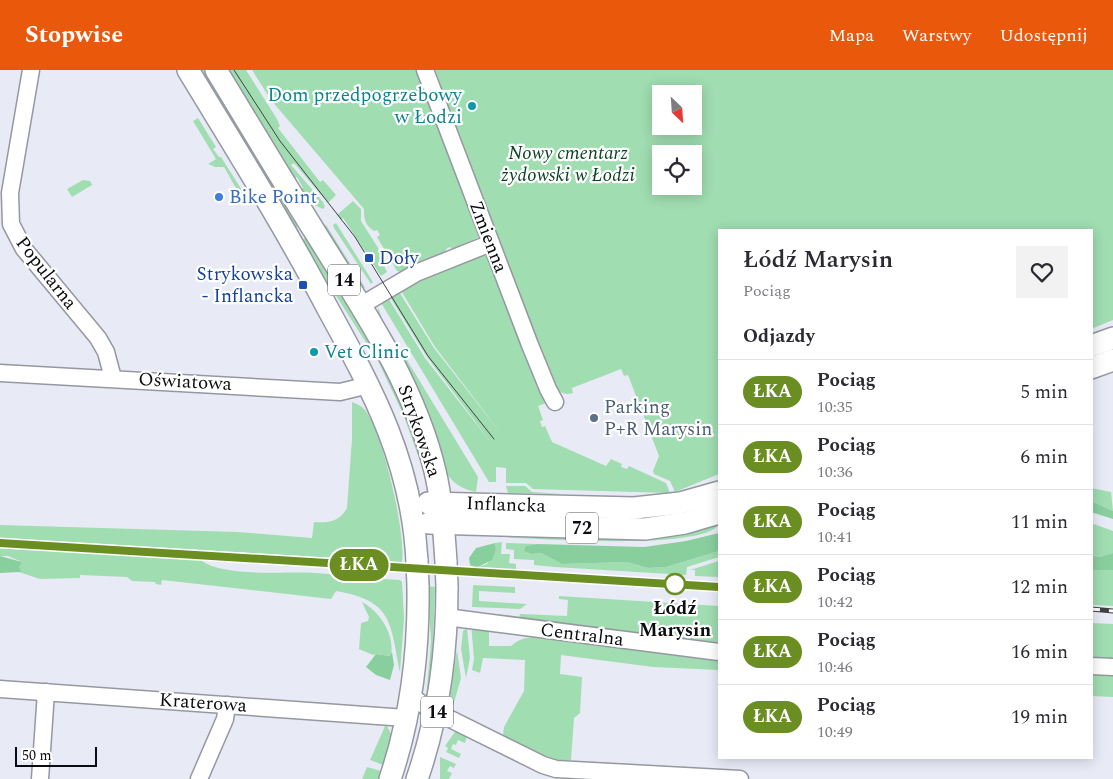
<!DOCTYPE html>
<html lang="pl">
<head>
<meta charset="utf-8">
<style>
	:root { --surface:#fff; --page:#f2f2f3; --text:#2b2b33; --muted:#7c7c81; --line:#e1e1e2; --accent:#ea580c }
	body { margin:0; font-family:Spectral,serif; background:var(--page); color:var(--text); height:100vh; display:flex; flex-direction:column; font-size:19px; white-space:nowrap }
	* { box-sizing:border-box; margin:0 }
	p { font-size:16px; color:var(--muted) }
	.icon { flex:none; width:28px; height:28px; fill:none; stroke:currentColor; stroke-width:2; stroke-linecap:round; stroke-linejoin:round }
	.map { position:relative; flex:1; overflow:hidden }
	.panel { position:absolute; left:718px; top:159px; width:375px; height:530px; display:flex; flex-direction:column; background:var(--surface); border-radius:0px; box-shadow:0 2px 12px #0003 }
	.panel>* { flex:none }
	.badge { padding:0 10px; border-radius:16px; font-size:18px; line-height:32px }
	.needle { width:32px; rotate:155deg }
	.tools { position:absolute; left:652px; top:15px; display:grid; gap:10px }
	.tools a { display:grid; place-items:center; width:50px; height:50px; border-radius:0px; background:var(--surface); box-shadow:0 2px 12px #0003; font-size:25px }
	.scale { position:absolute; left:15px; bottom:12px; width:82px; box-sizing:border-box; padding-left:5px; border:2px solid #0b0c0f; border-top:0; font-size:14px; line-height:18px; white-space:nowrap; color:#0b0c0f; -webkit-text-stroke:4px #fff; paint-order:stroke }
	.map>.badge { position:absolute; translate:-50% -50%; box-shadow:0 0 0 2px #fff }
	h2 { padding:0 25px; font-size:19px; line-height:45px }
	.round { display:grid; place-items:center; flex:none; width:52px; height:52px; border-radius:0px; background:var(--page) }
	.headline { display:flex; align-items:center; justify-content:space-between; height:85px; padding:0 25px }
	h1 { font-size:24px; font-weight:600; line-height:38px }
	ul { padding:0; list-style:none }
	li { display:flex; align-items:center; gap:15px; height:65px; padding:0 25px; border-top:1px solid var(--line) }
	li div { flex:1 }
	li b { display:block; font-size:19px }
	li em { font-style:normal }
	li .badge { min-width:55px; font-weight:700; text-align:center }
	header { display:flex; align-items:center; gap:30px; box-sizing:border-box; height:70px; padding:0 25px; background:var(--accent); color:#fff }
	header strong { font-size:24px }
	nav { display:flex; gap:28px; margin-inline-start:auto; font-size:18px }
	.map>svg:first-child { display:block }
	.green { fill:#a0ddb1; fill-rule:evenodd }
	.forest { fill:#89cf9e }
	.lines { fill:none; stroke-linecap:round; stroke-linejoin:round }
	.minor-casing { stroke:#9598a1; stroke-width:19 }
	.major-casing { stroke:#9598a1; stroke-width:24 }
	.minor { stroke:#fff; stroke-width:16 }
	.major { stroke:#fff; stroke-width:21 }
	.tram { stroke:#404146; stroke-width:1 }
	.rail-casing { stroke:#404146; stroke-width:5 }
	.rail { stroke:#fff; stroke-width:3; stroke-dasharray:9; stroke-linecap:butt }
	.major-bridge-casing { stroke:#9598a1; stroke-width:24; stroke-linecap:butt }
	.major-bridge { stroke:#fff; stroke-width:21 }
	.line-casing { stroke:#fff; stroke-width:11 }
	.line { stroke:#6b8e23; stroke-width:8 }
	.culture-dot { fill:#0f9aa8; stroke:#fff; stroke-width:2 }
	.shop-dot { fill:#3f7fe0; stroke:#fff; stroke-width:2 }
	.transit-dot { fill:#1a4fb4; stroke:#fff; stroke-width:2 }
	.service-dot { fill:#5c6f8a; stroke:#fff; stroke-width:2 }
	.stop-dot { fill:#fff; stroke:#6b8e23; stroke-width:2.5 }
	.labels { text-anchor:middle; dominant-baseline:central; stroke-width:4.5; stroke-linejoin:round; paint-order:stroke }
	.shield { fill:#fff; stroke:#545557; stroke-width:1 }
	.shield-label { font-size:18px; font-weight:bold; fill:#0b0c0f }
	.culture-label { font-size:19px; fill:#0d838f; stroke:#fff; text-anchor:end }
	.park-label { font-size:19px; font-style:italic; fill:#0d4323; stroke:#fff }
	.shop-label { font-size:19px; fill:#366cbe; stroke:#fff; text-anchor:start }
	.street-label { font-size:19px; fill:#0b0c0f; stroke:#fff }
	.transit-label { font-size:19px; fill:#164399; stroke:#fff; text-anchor:start }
	.service-label { font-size:19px; fill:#4e5e75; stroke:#fff; text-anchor:start }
	.stop-label { font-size:19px; font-weight:bold; fill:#0b0c0f; stroke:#fff }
</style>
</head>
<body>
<header>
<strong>Stopwise</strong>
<nav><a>Mapa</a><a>Warstwy</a><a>Udostępnij</a></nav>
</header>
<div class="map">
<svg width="1113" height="709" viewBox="0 0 1113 709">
	<rect width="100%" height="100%" fill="#e8ebf6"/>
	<g class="green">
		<path d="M197,0H207L301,155L294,159Z"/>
		<path d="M227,0H246L277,49L280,56L278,58L320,112L323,110L336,125L328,133L294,93L291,95L323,132L325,137L323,139L314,135L308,123L302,122L300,119L303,118L297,107L293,109Z"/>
		<path d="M252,0H417L479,167L453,179L450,177L446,179L445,182L400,202L397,201L377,167L380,165L377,160L374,161C365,155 364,150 364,139L271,30Z"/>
		<path d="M435,0H1113V250L1091,259V160H719V404L675,422L670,411L654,404L653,401L659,386L628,305L624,306L621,299L572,318L573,323C566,325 561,324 556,318L466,89ZM661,24H694V56H661ZM661,84H694V116H661Z"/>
		<path d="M198,48L216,77L213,79L219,87H221L250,133L241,127L224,97H215L208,94L216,89L193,51Z"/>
		<path d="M83,110L90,111L94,118L92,115L72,127L67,119Z"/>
		<path d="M353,131L361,139V151L389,195L384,196L387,202L381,206L343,148L341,150L337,145Z"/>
		<path d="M336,153L373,212L371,214L334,158L333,155Z"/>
		<path d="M326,155L366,219L360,215L323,158Z"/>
		<path d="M308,166L390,304L413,360L425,405L403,344L379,293L301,171Z"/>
		<path d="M481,184L489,187L549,332L538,336L543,350L540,351L542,357L545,356L552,372L606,396L611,389L622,394L621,397L627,399L629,396L666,413L670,423L533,419L526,413H506V398L496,397V412H489L380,231L387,226L425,288L492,374L427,287L388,224ZM400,219L435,277L503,366L434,278L398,220Z"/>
		<path d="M378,237L382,249L478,407L476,422C462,419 453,414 445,401L378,246Z"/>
		<path d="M352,332C357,334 362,336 365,340C383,363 406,463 402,492L0,468V455L238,462L312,468L314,452C329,453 339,452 347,438L352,369Z"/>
		<path d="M506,416H525L532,422L562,424L508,423Z"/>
		<path d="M1091,418L1111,422L1113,441L1091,431Z"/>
		<path d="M1091,453L1113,461V483L1099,487L1091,485Z"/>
		<path d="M719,455C698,481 534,468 497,467L644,470L685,464Z"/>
		<path d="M502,472L501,484H510L509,493L516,494V500L476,498L487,494L496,479L495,473Z"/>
		<path d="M506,473L537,474L526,476L532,484L541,483L562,494L627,492L648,498L666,497L719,481V487L687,497L686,505L555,497L534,495V490L514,489V480L506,479Z"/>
		<path d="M0,477L200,490C226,508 285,501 316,503C344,505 372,509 400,510L402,512L404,549L400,602C390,552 393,531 336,521L331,529L162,510L161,515L156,514L155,512L132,511L127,507L80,505V508L40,509L19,502L18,497L22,492L8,486H0Z"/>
		<path d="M719,491V507L695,506V500H690Z"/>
		<path d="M1091,500H1113V536L1091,535Z"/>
		<path d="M473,515L515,517V523L479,521V531L527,534L520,539L472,537Z"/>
		<path d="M428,516L435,517L431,627L426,629L431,572Z"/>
		<path d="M559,526L719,536V575L469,546V543L509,545V549L519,550L520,544L567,546L568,530L559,529Z"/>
		<path d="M362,532C380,542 395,564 391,586L376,584L373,585L359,579L361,553L368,551L369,547Z"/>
		<path d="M471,553L489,560V576H511C523,565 537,567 553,567L719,587V600L653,597L561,585L560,604L582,607L580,643L574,648L571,690H555L543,686L503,666L504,657L524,621L525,590L483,588L480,603L472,600L474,589Z"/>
		<path d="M1091,553L1113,554V593L1091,592Z"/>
		<path d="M467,558L470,588L466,608L461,579L463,561Z"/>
		<path d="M457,580L461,608L453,636L450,623Z"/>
		<path d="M1091,601H1113V627L1091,626Z"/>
		<path d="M386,654L392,666L383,695L370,690Z"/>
		<path d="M457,659L467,666L465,673L458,670L456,675L453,674L451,679L461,684L459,688L446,682L448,678L445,676Z"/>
		<path d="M440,687L456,694L454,698L450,696L447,701L452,703L449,709H440Z"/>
		<path d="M367,697L381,701L380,709H362Z"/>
	</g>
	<g class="forest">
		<path d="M1091,431L1113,441V449L1091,442Z"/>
		<path d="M719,463V481L666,497L648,498L627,492L562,494L541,483L532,484L524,481L526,476L537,474L644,477L686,471Z"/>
		<path d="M495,473L496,479L492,490L476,498L470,495L469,488L476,478Z"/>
		<path d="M1113,483V500H1091V485L1099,487Z"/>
		<path d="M0,486L22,492L19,497L21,502L0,503Z"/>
		<path d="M392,582L394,595L390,610L376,605L366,597L376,584L390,586Z"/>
	</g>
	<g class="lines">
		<defs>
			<g id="minor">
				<path d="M31,0L10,123L11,154L24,179L98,268L106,282L113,308"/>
				<path d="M425,0L530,275L548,319L555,332"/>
				<path d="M360,236L416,203L491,173"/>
				<path d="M0,303L340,322L369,315"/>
				<path d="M446,547L719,582"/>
				<path d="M1091,596L1113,597"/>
				<path d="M0,619L406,648"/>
				<path d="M411,626L428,638L543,695L556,699L740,709"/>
				<path d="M40,709L46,622"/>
				<path d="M199,709L225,649L227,635"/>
			</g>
			<g id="major">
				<path d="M188,0C236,79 285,157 328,239C374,323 412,393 417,491"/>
				<path d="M216,0C249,54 281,108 315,162C362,238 414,313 435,401C442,431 444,461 446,492"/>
				<path d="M1091,276L1113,268"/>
				<path d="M1091,298L1113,290"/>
				<path d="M428,433L634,438L680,433L719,422"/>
				<path d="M429,453L645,459L685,453L719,443"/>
				<path d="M390,709C411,647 419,581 418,516"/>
				<path d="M417,709C439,646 447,583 447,517"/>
			</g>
		</defs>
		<use href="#minor" class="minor-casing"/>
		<use href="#major" class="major-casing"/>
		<use href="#minor" class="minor"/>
		<use href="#major" class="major"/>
		<path class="tram" d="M234,0L280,71L355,167L428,286L494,369"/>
		<defs>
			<g id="rail">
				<path d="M0,473L719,517"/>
				<path d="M1091,539L1113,541"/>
			</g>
		</defs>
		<use href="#rail" class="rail-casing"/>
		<use href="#rail" class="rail"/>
		<defs>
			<g id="major-bridge">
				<path d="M417,491L418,516"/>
				<path d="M446,492L447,517"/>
			</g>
		</defs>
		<use href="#major-bridge" class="major-bridge-casing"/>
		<use href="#major-bridge" class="major-bridge"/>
	</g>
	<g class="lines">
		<defs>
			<path id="line" d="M0,473L719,517"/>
		</defs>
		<use href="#line" class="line-casing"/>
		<use href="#line" class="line"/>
	</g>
	<g class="culture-dot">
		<circle cx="472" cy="36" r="5"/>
		<circle cx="314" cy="282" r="5"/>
	</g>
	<circle class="shop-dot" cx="219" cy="127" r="5"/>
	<g class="transit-dot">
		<rect x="364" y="183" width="10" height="10" rx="2.5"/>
		<rect x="298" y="210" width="10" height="10" rx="2.5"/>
	</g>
	<circle class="service-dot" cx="594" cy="348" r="5"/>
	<circle class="stop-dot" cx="675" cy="514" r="10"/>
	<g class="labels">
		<g class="shield">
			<rect x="328" y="194.5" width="32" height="31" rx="4"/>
			<rect x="566" y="442.5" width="32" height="31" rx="4"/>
			<rect x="421" y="626.5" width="32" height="31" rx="4"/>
		</g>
		<g class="shield-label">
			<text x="344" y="210">14</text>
			<text x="582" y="458">72</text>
			<text x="437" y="642">14</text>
		</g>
		<g class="culture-label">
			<text x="462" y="25">Dom przedpogrzebowy<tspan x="462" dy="22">w Łodzi</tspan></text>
			<text x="324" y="282" text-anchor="start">Vet Clinic</text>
		</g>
		<g class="park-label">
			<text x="568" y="83">Nowy cmentarz<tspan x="568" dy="22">żydowski w Łodzi</tspan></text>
		</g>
		<g class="shop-label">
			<text x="229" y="127">Bike Point</text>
		</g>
		<g class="street-label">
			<text transform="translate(488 167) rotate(69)">Zmienna</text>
			<text transform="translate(46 203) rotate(52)">Popularna</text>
			<text transform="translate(185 312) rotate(3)">Oświatowa</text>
			<text transform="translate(419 361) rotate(71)">Strykowska</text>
			<text transform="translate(506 435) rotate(2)">Inflancka</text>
			<text transform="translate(582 565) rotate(7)">Centralna</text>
			<text transform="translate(203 633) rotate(4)">Kraterowa</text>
		</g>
		<g class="transit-label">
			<text x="379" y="188">Doły</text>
			<text x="293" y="204" text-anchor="end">Strykowska<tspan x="293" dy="22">- Inflancka</tspan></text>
		</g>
		<g class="service-label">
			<text x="604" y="337">Parking<tspan x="604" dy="22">P+R Marysin</tspan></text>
		</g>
		<g class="stop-label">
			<text x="675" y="538">Łódź<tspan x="675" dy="22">Marysin</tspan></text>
		</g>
	</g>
</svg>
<div class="tools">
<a><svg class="needle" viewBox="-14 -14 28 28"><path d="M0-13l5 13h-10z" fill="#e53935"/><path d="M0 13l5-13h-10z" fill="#7c7c81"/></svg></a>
<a><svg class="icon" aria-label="locate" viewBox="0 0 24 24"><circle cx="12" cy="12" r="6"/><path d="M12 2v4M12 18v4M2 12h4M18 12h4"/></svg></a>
</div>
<div class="scale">50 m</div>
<b class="badge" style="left:359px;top:495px;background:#6b8e23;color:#fff">ŁKA</b>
<section class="panel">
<div class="headline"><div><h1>Łódź Marysin</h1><p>Pociąg</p></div><a class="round"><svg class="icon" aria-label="heart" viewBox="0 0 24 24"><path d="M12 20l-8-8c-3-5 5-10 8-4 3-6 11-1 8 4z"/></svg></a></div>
<h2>Odjazdy</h2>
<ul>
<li><span class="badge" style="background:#6b8e23;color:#fff">ŁKA</span><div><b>Pociąg</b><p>10:35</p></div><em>5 min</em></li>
<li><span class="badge" style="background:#6b8e23;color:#fff">ŁKA</span><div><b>Pociąg</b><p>10:36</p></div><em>6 min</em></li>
<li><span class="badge" style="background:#6b8e23;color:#fff">ŁKA</span><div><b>Pociąg</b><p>10:41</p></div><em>11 min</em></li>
<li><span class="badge" style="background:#6b8e23;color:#fff">ŁKA</span><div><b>Pociąg</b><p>10:42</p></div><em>12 min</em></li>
<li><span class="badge" style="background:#6b8e23;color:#fff">ŁKA</span><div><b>Pociąg</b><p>10:46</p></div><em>16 min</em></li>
<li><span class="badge" style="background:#6b8e23;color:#fff">ŁKA</span><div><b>Pociąg</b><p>10:49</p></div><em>19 min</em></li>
</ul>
</section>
</div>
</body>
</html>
